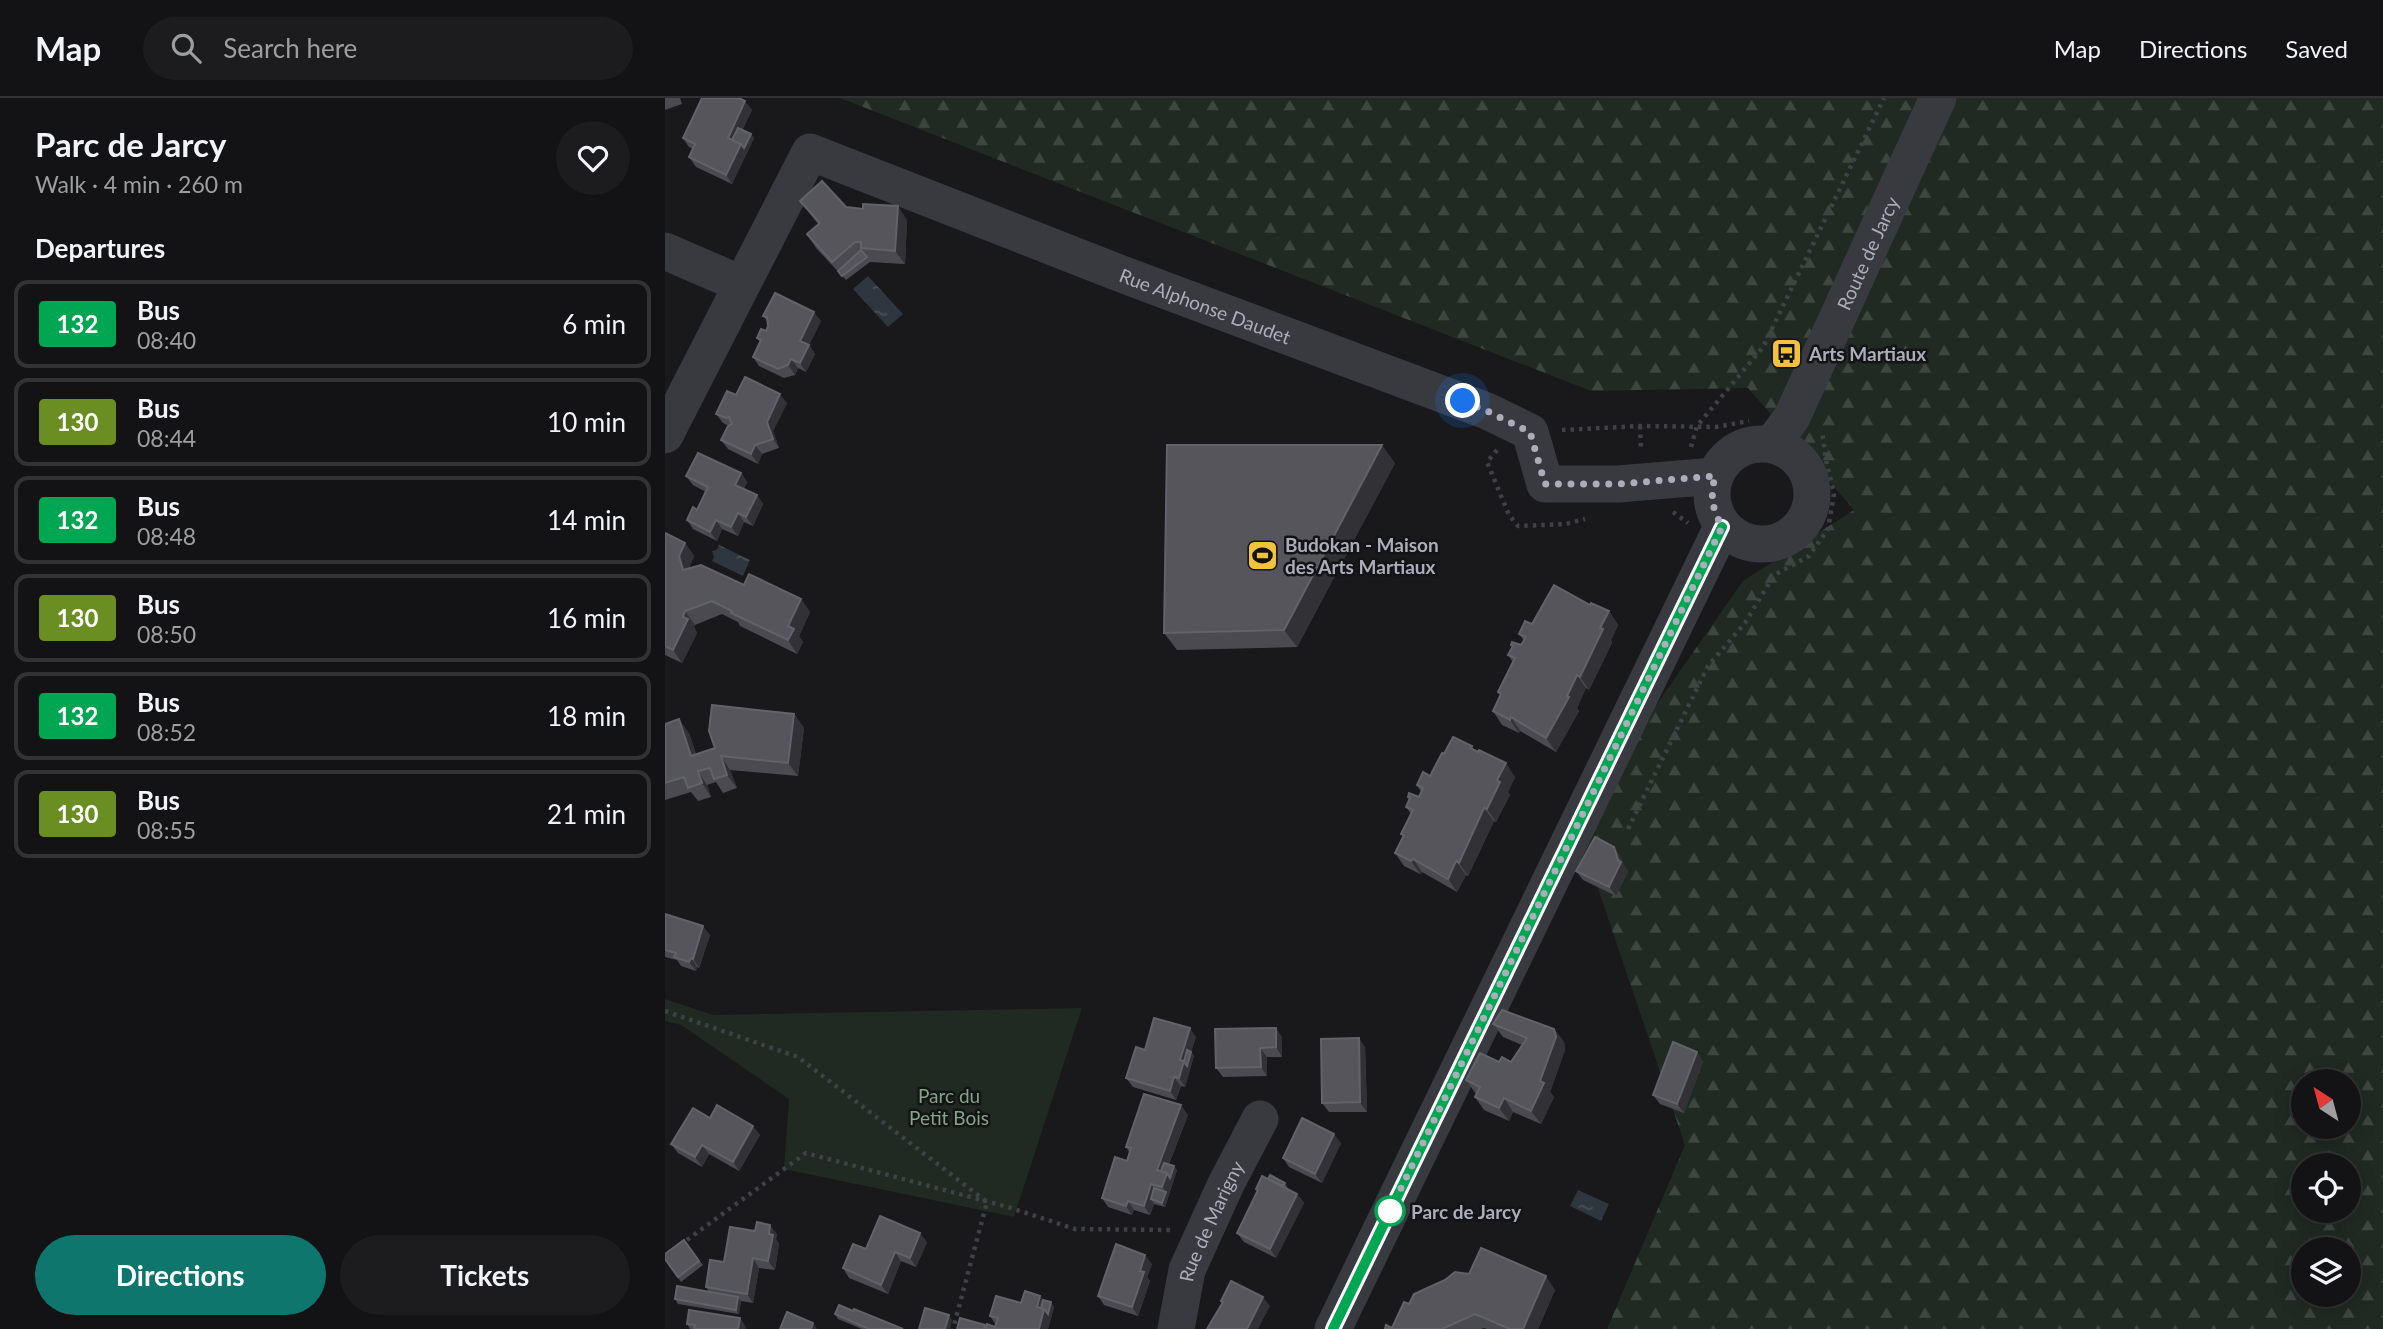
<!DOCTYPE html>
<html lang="en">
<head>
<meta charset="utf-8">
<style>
	:root { --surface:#131214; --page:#1c1b1d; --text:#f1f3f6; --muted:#9d9ea0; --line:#323234; --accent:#0f766e }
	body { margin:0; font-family:Lato,sans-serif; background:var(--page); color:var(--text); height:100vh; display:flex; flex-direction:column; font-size:26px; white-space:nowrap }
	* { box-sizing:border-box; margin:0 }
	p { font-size:23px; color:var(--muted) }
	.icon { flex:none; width:38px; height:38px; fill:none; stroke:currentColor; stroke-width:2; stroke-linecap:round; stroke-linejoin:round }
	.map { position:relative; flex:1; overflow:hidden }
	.details { display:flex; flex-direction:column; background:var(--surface); width:665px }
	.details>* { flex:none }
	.badge { padding:0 14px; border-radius:5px; font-size:24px; line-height:46px }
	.needle { width:46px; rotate:324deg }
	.controls { position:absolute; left:1626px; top:971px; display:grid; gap:14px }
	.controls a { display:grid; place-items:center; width:70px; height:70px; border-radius:50%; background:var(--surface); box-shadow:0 4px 18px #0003,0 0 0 2px var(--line); font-size:35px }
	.you { position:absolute; width:35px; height:35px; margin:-18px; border:5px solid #fff; border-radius:50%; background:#1a73e8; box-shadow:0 0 0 10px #1a73e833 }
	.map>.badge { position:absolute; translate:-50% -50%; box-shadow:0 0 0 4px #fff }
	h2 { padding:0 35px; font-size:26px; line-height:63px }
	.round { display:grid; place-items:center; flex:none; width:74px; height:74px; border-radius:37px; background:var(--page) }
	.headline { display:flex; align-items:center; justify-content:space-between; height:119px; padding:0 35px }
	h1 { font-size:33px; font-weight:700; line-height:52px }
	.primary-button { display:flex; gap:14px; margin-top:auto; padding:14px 35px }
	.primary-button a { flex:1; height:80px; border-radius:42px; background:var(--accent); color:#fff; font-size:28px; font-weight:700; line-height:80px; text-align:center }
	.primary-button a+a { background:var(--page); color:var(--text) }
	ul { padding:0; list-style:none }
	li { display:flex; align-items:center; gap:21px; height:88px; margin:0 14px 10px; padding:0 21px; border:4px solid var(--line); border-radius:14px }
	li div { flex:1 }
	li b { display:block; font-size:26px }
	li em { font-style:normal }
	li .badge { min-width:77px; font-weight:700; text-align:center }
	header { display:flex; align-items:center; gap:42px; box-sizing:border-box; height:98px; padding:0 35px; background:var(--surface); border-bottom:2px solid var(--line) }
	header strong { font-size:33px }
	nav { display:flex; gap:38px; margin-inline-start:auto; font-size:24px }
	.search { width:490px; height:63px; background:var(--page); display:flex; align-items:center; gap:18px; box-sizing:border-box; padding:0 24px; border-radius:38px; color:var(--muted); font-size:26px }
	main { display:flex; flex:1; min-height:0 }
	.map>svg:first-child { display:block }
	.green { fill:#202922 }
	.forest { fill:url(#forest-firs); fill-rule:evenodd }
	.water { fill:url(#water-ripples) }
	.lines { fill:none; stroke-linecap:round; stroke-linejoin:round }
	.path { stroke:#3f4147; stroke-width:4.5; stroke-dasharray:3.5 5; stroke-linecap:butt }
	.minor { stroke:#393a40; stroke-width:37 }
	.wall { fill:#4a4a50 }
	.shaded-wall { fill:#323236 }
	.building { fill:#55555b; stroke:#62636a; stroke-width:2 }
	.line-casing { stroke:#fff; stroke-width:16 }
	.line { stroke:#00a651; stroke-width:10 }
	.walk { stroke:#abaeba; stroke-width:7; stroke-dasharray:0 12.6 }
	.stop-dot { fill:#fff; stroke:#00a651; stroke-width:3.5 }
	.labels { text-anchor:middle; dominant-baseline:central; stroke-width:5; stroke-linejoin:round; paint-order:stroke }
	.street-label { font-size:19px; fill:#abaeba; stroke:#141316 }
	.poi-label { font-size:19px; font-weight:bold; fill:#abaeba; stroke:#141316; text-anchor:start }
	.park-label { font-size:19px; fill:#82a587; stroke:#141316 }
	.stop-label { font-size:19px; font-weight:bold; fill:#abaeba; stroke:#141316; text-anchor:start }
</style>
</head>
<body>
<header>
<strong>Map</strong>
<div class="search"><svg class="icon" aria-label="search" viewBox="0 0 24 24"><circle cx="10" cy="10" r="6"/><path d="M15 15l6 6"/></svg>Search here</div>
<nav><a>Map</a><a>Directions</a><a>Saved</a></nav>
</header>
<main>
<section class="details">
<div class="headline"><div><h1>Parc de Jarcy</h1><p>Walk · 4 min · 260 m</p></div><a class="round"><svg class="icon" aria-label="heart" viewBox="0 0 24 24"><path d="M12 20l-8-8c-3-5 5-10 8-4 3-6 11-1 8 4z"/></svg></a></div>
<h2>Departures</h2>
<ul>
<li><span class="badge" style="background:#00a651;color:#fff">132</span><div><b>Bus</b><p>08:40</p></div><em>6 min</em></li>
<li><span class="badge" style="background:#6b8e23;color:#fff">130</span><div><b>Bus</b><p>08:44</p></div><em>10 min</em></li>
<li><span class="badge" style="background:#00a651;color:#fff">132</span><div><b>Bus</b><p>08:48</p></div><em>14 min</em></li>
<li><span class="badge" style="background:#6b8e23;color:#fff">130</span><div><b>Bus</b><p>08:50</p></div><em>16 min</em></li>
<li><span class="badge" style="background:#00a651;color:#fff">132</span><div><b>Bus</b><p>08:52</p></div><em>18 min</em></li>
<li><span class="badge" style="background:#6b8e23;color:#fff">130</span><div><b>Bus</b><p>08:55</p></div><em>21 min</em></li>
</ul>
<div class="primary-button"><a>Directions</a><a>Tickets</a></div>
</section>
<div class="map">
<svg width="1718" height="1231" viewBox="0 0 1718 1231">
	<defs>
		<pattern id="forest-firs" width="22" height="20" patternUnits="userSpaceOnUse" patternTransform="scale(1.75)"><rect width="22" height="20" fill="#202922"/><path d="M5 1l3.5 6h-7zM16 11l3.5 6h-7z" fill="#3e4640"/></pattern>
		<pattern id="water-ripples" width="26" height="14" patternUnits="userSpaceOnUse" patternTransform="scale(1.75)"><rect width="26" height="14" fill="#2e363f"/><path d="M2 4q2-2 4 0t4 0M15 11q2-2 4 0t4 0" fill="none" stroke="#4a5159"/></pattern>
	</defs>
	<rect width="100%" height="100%" fill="#19181b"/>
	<path class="green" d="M0,901L48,917L417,910L349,1119L119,1071L124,1001L16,927L0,923Z"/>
	<path class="forest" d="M175,0H1718V1231H942L1020,1047L910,723L1078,483L1189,412L1083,290L926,293ZM1638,984H1684V1029H1638ZM1638,1068H1684V1113H1638ZM1638,1152H1684V1197H1638Z"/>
	<g class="water">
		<path d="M203,178L238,216L223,229L188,191Z"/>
		<path d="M54,447L85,462L78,478L47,463L49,459L47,453L52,452Z"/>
		<path d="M913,1092L944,1106L936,1123L905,1108Z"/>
	</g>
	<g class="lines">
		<g class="path">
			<path d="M975,328L976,351"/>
			<path d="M897,332L975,328L1051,329L1084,323"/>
			<path d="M1026,349L1032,328L1098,249L1219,0"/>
			<path d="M832,352L822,364L844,417L853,428L901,426L920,421"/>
			<path d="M1008,414L1023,425"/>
			<path d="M963,731L1043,568L1080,525L1109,477L1144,458L1163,431L1169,396L1161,362L1157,333"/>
			<path d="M0,913L133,959L322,1104L288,1231"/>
			<path d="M15,1147L141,1055L343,1109L410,1131L505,1132"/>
		</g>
		<g class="minor">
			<path d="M0,153L76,186"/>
			<path id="s1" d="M0,337L145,54L454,175L822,313L865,334L880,386H953L1050,378"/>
			<path id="s2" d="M1107,346L1127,319L1273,0"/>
			<circle cx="1097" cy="396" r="50"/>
			<path id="s3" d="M511,1231L522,1172L561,1086L595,1021"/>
			<path d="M668,1231L1057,429"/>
		</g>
	</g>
	<g class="wall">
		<path d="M0,0H15L17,6L0,12Z"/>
		<path d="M87,12L77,32L89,40L67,86L31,69L24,59L28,51L24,49L18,40Z"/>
		<path d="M135,103L181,109L242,122L240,166L205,164L181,182L151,150L142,136L153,126Z"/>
		<path d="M98,218L156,223L144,247L150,256L141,274L133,270L130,277L119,280L94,268L88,259L95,244L92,240L101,233L103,227V224Z"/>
		<path d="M71,297L122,305L108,333L114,350L97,356L93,366L63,351L56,342L64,328L58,325L51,316Z"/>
		<path d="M730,365L632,549L512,552L499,535Z"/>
		<path d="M76,375L82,384L79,391L92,397L98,406L88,428L79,424L73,438L57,431L52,443L28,431L22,422L32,412L41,394L28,387L21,378Z"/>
		<path d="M0,435L20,445L29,458L24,470L79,487L136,501L145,514L134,538L138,544L132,556L75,528L73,524L57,516L30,527L29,529L32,535L17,565L0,557Z"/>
		<path d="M925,507L944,513L953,527L946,542L947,545L924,592L921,590L912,610L914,613L891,654L855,633L854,635L837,627L828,613L836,597L833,594L848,564L843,557L847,549L846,547H856L859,543L854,536L867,526Z"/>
		<path d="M129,616L139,630L133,678L65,672L72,690L58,695L51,684L42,687L46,699L33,703L26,694L0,702V626L24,635L31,656L49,651L45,621L44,619Z"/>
		<path d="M807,648L810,653L850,679L843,694L845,697L831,724L829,723L803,778L801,777L792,794L757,774L755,776L739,768L730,755L738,739L736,736L746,716L741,709L745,701L743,699H754L756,694L752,687L765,678L779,656Z"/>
		<path d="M949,749L955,758L958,766L963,773L951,798L918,782L911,773Z"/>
		<path d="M0,816L45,837L34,870L32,869L31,873L16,868L12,862L0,859Z"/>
		<path d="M828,926L889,931L899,944L900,952L885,994L889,999L876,1026L848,1014L844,1023L819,1012L810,999L811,996L801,982L834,964H846L857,947L838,939Z"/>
		<path d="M531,939L526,954L529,958L520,989L516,988L511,1002L468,989L461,980L480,952Z"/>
		<path d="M617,939V959H602V978L558,979L551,970Z"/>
		<path d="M700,949L702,1014H664L657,1005Z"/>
		<path d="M1038,963L1019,1015L995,1006L988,997Z"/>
		<path d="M523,1017L504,1066L512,1072L500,1109L489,1106L485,1117L469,1112L467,1117L443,1109L437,1100L462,1063L464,1054L461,1049Z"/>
		<path d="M45,1020L95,1037L74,1073L44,1056L37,1069L13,1055L6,1046Z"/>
		<path d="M676,1045L657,1085L624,1069L618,1060Z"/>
		<path d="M620,1085L623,1091L632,1096L639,1105L611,1160L579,1144L572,1135L593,1093L591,1091Z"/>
		<path d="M112,1136L111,1141L114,1146L110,1172L94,1170L88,1205L76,1203L74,1216L13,1206L10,1201L44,1194L41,1189L59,1164Z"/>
		<path d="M19,1142L38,1167L16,1184L0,1161Z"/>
		<path d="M262,1144L251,1169L236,1163L223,1196L184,1180L178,1170L201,1151Z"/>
		<path d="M487,1166L482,1179L485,1183L473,1218L439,1207L433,1198Z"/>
		<path d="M890,1192L873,1231H822L819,1230L816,1231H720L727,1230L744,1206Z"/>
		<path d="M378,1202L389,1209L383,1231H292L320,1227L321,1229H330L331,1227L325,1218L356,1205Z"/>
		<path d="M188,1213L238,1231H197L173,1221L170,1216Z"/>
		<path d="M75,1220L81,1230V1231H25L22,1226Z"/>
	</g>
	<g class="shaded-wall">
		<path d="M80,3L87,12L71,46L63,40Z"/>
		<path d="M86,36L89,40L67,86L61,77L76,46Z"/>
		<path d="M233,108L242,122L240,166L230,153Z"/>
		<path d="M149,214L156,223L144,247L150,256L141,274L135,265V243Z"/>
		<path d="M126,261L133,270L130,277L123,267Z"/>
		<path d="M115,296L122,305L108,333L114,350L108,341L102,324Z"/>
		<path d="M90,347L97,356L93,366L86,356Z"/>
		<path d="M717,347L730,365L632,549L619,532Z"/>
		<path d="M76,375L82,384L77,396L70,387Z"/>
		<path d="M92,397L98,406L88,428L81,419Z"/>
		<path d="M73,415L79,424L73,438L66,429Z"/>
		<path d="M51,422L57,431L52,443L45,434Z"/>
		<path d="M20,445L29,458L23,472H18L14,458Z"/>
		<path d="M136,501L145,514L134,538L138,544L132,556L123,542V528Z"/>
		<path d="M20,513L30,527L29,529L32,535L17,565L8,552Z"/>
		<path d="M944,513L953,527L946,542L947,545L924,592L915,579Z"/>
		<path d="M912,577L921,590L912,610L914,613L891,654L881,640Z"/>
		<path d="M129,616L139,630L133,678L123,665Z"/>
		<path d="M846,619L855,633L854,635L845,622Z"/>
		<path d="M14,621L24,635L36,671L26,658Z"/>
		<path d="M56,658L65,672L72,690L62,677Z"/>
		<path d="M841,665L850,679L843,694L845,697L831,724L822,711L832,682Z"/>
		<path d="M33,673L42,687L46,699L37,685Z"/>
		<path d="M819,710L829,723L803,778L794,765Z"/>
		<path d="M949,749L955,758L958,766L963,773L951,798L944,789L953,762Z"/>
		<path d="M748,761L757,774L755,776L746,763Z"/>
		<path d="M791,763L801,777L792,794L783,781Z"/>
		<path d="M38,828L45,837L34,870L28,861Z"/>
		<path d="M26,860L32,869L31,873L24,864Z"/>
		<path d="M525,930L531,939L526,954L529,958L520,989L514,980L515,962Z"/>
		<path d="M611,930L617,939V959L611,949Z"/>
		<path d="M889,931L899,944L900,952L885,994L889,999L876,1026L866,1013Z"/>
		<path d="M694,940L700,949L702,1014L695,1004Z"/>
		<path d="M595,950L602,959V978L596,969Z"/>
		<path d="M1032,954L1038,963L1019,1015L1012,1006Z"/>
		<path d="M509,979L516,988L511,1002L505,993Z"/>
		<path d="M839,1000L848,1014L844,1023L834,1010Z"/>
		<path d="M516,1007L523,1017L499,1078L492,1072Z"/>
		<path d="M88,1028L95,1037L74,1073L68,1064Z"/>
		<path d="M669,1036L676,1045L657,1085L650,1076Z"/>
		<path d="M37,1047L44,1056L37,1069L30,1059Z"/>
		<path d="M509,1068L512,1072L500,1109L497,1105L501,1094L497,1089L502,1075Z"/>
		<path d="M486,1086L493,1095L486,1101L489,1106L485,1117L479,1108Z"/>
		<path d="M632,1096L639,1105L611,1160L605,1151Z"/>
		<path d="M463,1103L469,1112L467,1117L461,1108Z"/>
		<path d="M105,1127L112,1136L111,1141L114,1146L110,1172L103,1163L104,1136Z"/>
		<path d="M255,1135L262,1144L251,1169L245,1160Z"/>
		<path d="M230,1154L236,1163L223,1196L216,1187Z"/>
		<path d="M480,1157L487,1166L482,1179L485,1183L473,1218L467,1209L475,1173Z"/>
		<path d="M88,1160L94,1170L88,1205L82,1196Z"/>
		<path d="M881,1178L890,1192L873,1231H858Z"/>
		<path d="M375,1198L382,1207L386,1204L389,1209L383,1231H374L372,1209Z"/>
		<path d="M73,1199L76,1203L74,1216L71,1212Z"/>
		<path d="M598,1199L605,1208L593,1231H582Z"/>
		<path d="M284,1217L287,1222L285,1231H280Z"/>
		<path d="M75,1220L81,1230V1231H73Z"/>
		<path d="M148,1225L152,1231H146Z"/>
	</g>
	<g class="building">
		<path d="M37,0H74L80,3L63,40L76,46L61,77L24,59L30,46L18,40Z"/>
		<path d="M73,30L86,36L79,50L76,46L67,42Z"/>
		<path d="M157,83L181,109L198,111V106L233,108L230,153L196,150V144H190L167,164L142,136L155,125L135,103Z"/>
		<path d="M196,152L202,159L177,178L173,173Z"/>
		<path d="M110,195L149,214L135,243L144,247L135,265L126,261L123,267L113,271L88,259L96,242L92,240L96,231L101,233L103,228L102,219L98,218Z"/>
		<path d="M80,279L115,296L102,324L108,341L90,347L86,356L56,342L63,328L67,326L64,319L61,320L51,316L62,293L71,297Z"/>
		<path d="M502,347H717L619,532L499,535Z"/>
		<path d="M33,355L76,375L70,387L92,397L81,419L73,415L66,429L51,422L45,434L22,422L28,409L32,412L43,389L21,378Z"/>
		<path d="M0,435L20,445L14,458L18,472L36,467L79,487L84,476L136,501L123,528L129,531L123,542L66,515L67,513L47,503L20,513L18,519L23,521L8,552L0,548Z"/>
		<path d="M889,487L925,507L926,505L944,513L935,530L938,531L915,579L912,577L902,598L904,599L881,640L846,619L845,622L828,613L836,596L833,594L850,560L843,557L848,548L846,547L847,544L856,547L861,539L854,536L860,523L867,526Z"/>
		<path d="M47,607L129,616L123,665L56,658L62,677L49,681L45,670L33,673L37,685L23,690L19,679L0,685V626L14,621L26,658L50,650L44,633Z"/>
		<path d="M788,639L807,648L805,650L813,654L814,652L841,665L832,682L835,684L822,711L819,710L794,765L791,763L783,781L748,761L746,763L730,755L739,737L736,736L748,712L741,709L745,700L743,699L744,695L754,699L758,690L752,687L758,674L765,678L777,655L779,656Z"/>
		<path d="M930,739L949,749L953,762L956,764L944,789L911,773Z"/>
		<path d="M0,816L38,828L28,861L26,860L24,864L9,859L11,855L0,852Z"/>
		<path d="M837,912L889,931L891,939L875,983L879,985L866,1013L839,1000L834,1010L810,999L815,989L801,982L815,955L834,964L837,959L846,964L862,940L828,926Z"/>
		<path d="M489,920L525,930L515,962L519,963L514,980L509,979L505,993L461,980L471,949L480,952Z"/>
		<path d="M611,930V949L595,950L596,969L551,970L550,931Z"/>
		<path d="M694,940L695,1004L657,1005L656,941Z"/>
		<path d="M1008,944L1032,954L1012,1006L988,997Z"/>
		<path d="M522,952L526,954L522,968L519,964Z"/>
		<path d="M479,996L516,1007L492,1072L502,1075L497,1089L486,1086L479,1108L463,1103L461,1108L437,1100L450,1059L462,1063L466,1050L461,1049Z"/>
		<path d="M52,1007L88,1028L68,1064L37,1047L30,1059L6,1046L28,1010L45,1020Z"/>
		<path d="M637,1020L669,1036L650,1076L618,1060Z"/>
		<path d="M499,1065L509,1068L505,1080L502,1075L496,1073Z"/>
		<path d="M605,1077L620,1085L618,1088L603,1081Z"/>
		<path d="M597,1078L632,1096L605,1151L572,1135L593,1092L591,1091Z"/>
		<path d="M489,1090L501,1094L497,1105L486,1101Z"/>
		<path d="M215,1118L255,1135L245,1160L230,1154L216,1187L178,1170L188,1146L201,1151Z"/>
		<path d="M92,1124L105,1127L104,1136L108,1137L103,1163L88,1160L82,1196L41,1189L45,1162L59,1164L65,1129L90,1133Z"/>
		<path d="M19,1142L34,1163L13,1179L0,1161V1156Z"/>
		<path d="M451,1146L480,1157L475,1173L479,1174L467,1209L433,1198Z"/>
		<path d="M816,1150L881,1178L858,1231H845L810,1216L777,1231H720L721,1227L727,1230L739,1204L744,1206L749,1196L780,1182L790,1174L804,1176Z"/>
		<path d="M566,1183L598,1199L582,1231H542L558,1204L556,1203Z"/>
		<path d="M12,1188L73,1199L71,1212L10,1201Z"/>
		<path d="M360,1193L375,1198L372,1209L379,1211L374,1231H321L322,1226L330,1229L333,1220L325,1218L331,1198L356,1205Z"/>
		<path d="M378,1202L386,1204L383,1216L379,1211L376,1210Z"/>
		<path d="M174,1207L188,1213L189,1211L238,1231H204L170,1216Z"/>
		<path d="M260,1210L284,1217L280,1231H254Z"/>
		<path d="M24,1212L75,1220L73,1231H29L30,1227L22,1226Z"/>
		<path d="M122,1214L148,1225L146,1231H115Z"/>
		<path d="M295,1220L320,1227L319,1231H292Z"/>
	</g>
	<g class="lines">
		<defs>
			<path id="line" d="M668,1231L1057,429"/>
		</defs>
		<use href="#line" class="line-casing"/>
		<use href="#line" class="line"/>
		<path class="walk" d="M725,1113L1057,429C1047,409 1045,400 1050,378L953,386H880L865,334L822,313L798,303"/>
	</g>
	<defs>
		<symbol id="bus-square" viewBox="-11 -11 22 22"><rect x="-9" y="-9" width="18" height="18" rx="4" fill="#f1c33a" stroke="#141316"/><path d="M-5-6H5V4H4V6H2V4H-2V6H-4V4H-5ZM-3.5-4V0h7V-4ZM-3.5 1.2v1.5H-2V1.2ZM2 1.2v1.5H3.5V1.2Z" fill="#111"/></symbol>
		<symbol id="stadium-square" viewBox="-11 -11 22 22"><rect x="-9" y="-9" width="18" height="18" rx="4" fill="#f1c33a" stroke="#141316"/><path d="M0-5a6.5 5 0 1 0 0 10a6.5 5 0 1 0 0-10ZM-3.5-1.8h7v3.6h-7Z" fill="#111"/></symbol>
	</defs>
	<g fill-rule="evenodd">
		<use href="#bus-square" x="1104" y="238" width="35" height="35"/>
		<use href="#stadium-square" x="580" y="440" width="35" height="35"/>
	</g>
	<circle class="stop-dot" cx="725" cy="1113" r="14"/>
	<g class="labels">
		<g class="street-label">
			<text stroke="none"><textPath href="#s2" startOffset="214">Route de Jarcy</textPath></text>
			<text stroke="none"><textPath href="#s1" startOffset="742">Rue Alphonse Daudet</textPath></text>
			<text stroke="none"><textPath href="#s3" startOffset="114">Rue de Marigny</textPath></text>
		</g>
		<g class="poi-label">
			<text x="1144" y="255">Arts Martiaux</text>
			<text x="620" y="446">Budokan - Maison<tspan x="620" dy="22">des Arts Martiaux</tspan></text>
		</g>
		<g class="park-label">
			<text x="284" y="997">Parc du<tspan x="284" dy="22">Petit Bois</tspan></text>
		</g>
		<g class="stop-label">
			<text x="746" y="1113">Parc de Jarcy</text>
		</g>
	</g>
</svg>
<div class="controls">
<a><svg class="needle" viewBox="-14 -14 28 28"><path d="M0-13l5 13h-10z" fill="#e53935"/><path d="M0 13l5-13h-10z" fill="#9d9ea0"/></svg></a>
<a><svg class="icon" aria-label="locate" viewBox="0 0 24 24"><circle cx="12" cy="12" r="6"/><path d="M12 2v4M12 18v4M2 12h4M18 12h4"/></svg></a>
<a><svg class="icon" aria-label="layers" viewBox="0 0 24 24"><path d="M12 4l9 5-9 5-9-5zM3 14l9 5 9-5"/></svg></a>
</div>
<div class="you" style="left:798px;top:303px"></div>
</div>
</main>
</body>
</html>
